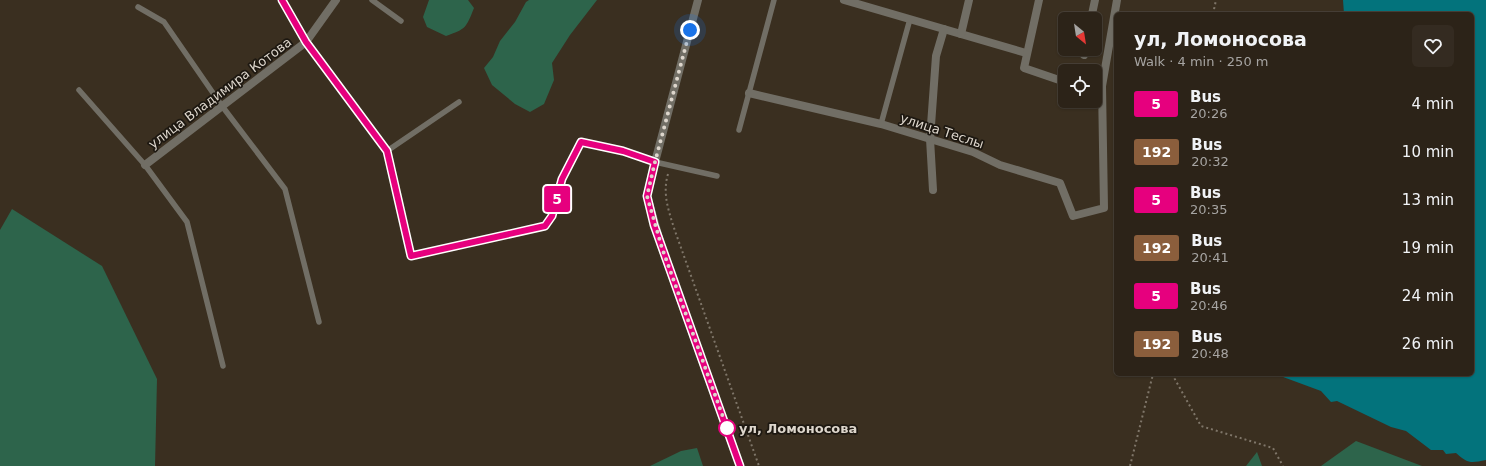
<!DOCTYPE html>
<html lang="en">
<head>
<meta charset="utf-8">
<style>
	:root { --surface:#2c2318; --page:#342b21; --text:#f1f3f6; --muted:#a6a4a2; --line:#484037 }
	body { margin:0; font-family:"DejaVu Sans",sans-serif; background:var(--page); color:var(--text); height:100vh; display:flex; flex-direction:column; font-size:15px; white-space:nowrap }
	* { box-sizing:border-box; margin:0 }
	p { font-size:13px; color:var(--muted) }
	.icon { flex:none; width:22px; height:22px; fill:none; stroke:currentColor; stroke-width:2; stroke-linecap:round; stroke-linejoin:round }
	.map { position:relative; flex:1; overflow:hidden }
	.sheet { position:absolute; left:1114px; top:12px; width:360px; height:364px; display:flex; flex-direction:column; background:var(--surface); border-radius:6px; box-shadow:0 1px 3px #0004,0 0 0 1px var(--line) }
	.sheet>* { flex:none }
	.badge { padding:0 8px; border-radius:3px; font-size:14px; line-height:26px }
	.needle { width:26px; rotate:150deg }
	.fabs { position:absolute; left:1058px; top:12px; display:grid; gap:8px }
	.fabs a { display:grid; place-items:center; width:44px; height:44px; border-radius:6px; background:var(--surface); box-shadow:0 1px 3px #0004,0 0 0 1px var(--line); font-size:20px }
	.you { position:absolute; width:20px; height:20px; margin:-10px; border:3px solid #fff; border-radius:50%; background:#1a73e8; box-shadow:0 0 0 6px #1a73e833 }
	.map>.badge { position:absolute; translate:-50% -50%; box-shadow:0 0 0 2px #fff }
	.round { display:grid; place-items:center; flex:none; width:42px; height:42px; border-radius:6px; background:var(--page) }
	.summary { display:flex; align-items:center; justify-content:space-between; height:68px; padding:0 20px }
	h1 { font-size:19px; font-weight:800; line-height:30px }
	ul { padding:0; list-style:none }
	li { display:flex; align-items:center; gap:12px; height:48px; padding:0 20px }
	li div { flex:1 }
	li b { display:block; font-size:15px }
	li em { font-style:normal }
	li .badge { min-width:44px; font-weight:700; text-align:center }
	.map>svg:first-child { display:block }
	.green { fill:#2d644b }
	.water { fill:#03737c }
	.lines { fill:none; stroke-linecap:round; stroke-linejoin:round }
	.path { stroke:#7f7669; stroke-width:2; stroke-dasharray:2 3; stroke-linecap:butt }
	.service { stroke:#716e65; stroke-width:5.5 }
	.minor { stroke:#716e65; stroke-width:8 }
	.line-casing { stroke:#fff; stroke-width:9 }
	.line { stroke:#e6007e; stroke-width:6 }
	.walk { stroke:#ddd6cc; stroke-width:4; stroke-dasharray:0 7.2 }
	.stop-dot { fill:#fff; stroke:#e6007e; stroke-width:2 }
	.labels { text-anchor:middle; dominant-baseline:central; stroke-width:3.5; stroke-linejoin:round; paint-order:stroke }
	.street-label { font-size:13px; fill:#ddd6cc; stroke:#1d1811 }
	.stop-label { font-size:13px; font-weight:bold; fill:#ddd6cc; stroke:#1d1811; text-anchor:start }
</style>
</head>
<body>
<div class="map">
<svg width="1486" height="466" viewBox="0 0 1486 466">
	<rect width="100%" height="100%" fill="#3a2f20"/>
	<g class="green">
		<path d="M429,0H468L474,8C466,28 466,29 446,36L427,27L423,17Z"/>
		<path d="M529,0H597L570,35L552,63L554,80L544,104L530,112L515,104L492,85L484,68L493,57L500,41L515,22L526,2Z"/>
		<path d="M12,209L102,266L157,379L155,466H0V230Z"/>
		<path d="M1356,441L1422,466H1321Z"/>
		<path d="M697,448L703,466H650L681,451Z"/>
		<path d="M1257,452L1262,466H1246Z"/>
	</g>
	<path class="water" d="M1343,0H1486V460C1471,463 1468,464 1456,453L1446,454L1443,450H1431L1406,431L1391,427L1337,401L1331,402L1321,391L1275,374H1472V14H1344Z"/>
	<g class="lines">
		<g class="path">
			<path d="M1213,14L1216,0"/>
			<path d="M668,174C662,194 669,212 675,231L759,466"/>
			<path d="M1114,204L1116,222"/>
			<path d="M1172,374L1201,426L1273,448L1283,466"/>
			<path d="M1130,466L1153,374"/>
		</g>
		<g class="service">
			<path d="M282,0L306,42L387,151L411,255L545,226L552,216L562,179L581,142L623,151L655,162L717,176"/>
			<path d="M372,0L401,21"/>
			<path d="M138,7L164,22L222,106L285,189L319,322"/>
			<path d="M79,90L145,165L187,222L223,366"/>
			<path d="M881,124L910,19"/>
			<path d="M739,130L774,0"/>
			<path d="M387,151L459,102"/>
		</g>
		<g class="minor">
			<path d="M698,0L655,162L647,196L662,248L740,466"/>
			<path d="M844,0L1026,53"/>
			<path d="M1039,0L1024,68L1065,82"/>
			<path d="M1091,19L1095,0"/>
			<path d="M961,34L969,0"/>
			<path d="M1084,55L1085,49"/>
			<path d="M749,93L881,124L973,152L1000,165L1060,183L1073,216L1104,208L1102,86L1117,0"/>
			<path d="M145,165L306,42L336,0"/>
			<path d="M933,190L930,139L936,56L944,29"/>
		</g>
	</g>
	<g class="lines">
		<defs>
			<path id="line" d="M282,0L306,42L387,151L411,256L545,226L552,216L562,179L581,142L623,151L655,162L647,196L654,225L740,466"/>
		</defs>
		<use href="#line" class="line-casing"/>
		<use href="#line" class="line"/>
		<path class="walk" d="M690,30L655,162L647,196L662,248L727,428"/>
	</g>
	<circle class="stop-dot" cx="727" cy="428" r="8"/>
	<g class="labels">
		<g class="street-label">
			<text transform="translate(220 93) rotate(-37)">улица Владимира Котова</text>
			<text transform="translate(942 131) rotate(18)">улица Теслы</text>
		</g>
		<g class="stop-label">
			<text x="739" y="428">ул, Ломоносова</text>
		</g>
	</g>
</svg>
<div class="fabs">
<a><svg class="needle" viewBox="-14 -14 28 28"><path d="M0-13l5 13h-10z" fill="#e53935"/><path d="M0 13l5-13h-10z" fill="#a6a4a2"/></svg></a>
<a><svg class="icon" aria-label="locate" viewBox="0 0 24 24"><circle cx="12" cy="12" r="6"/><path d="M12 2v4M12 18v4M2 12h4M18 12h4"/></svg></a>
</div>
<div class="you" style="left:690px;top:30px"></div>
<b class="badge" style="left:557px;top:199px;background:#e6007e;color:#fff">5</b>
<section class="sheet">
<div class="summary"><div><h1>ул, Ломоносова</h1><p>Walk · 4 min · 250 m</p></div><a class="round"><svg class="icon" aria-label="heart" viewBox="0 0 24 24"><path d="M12 20l-8-8c-3-5 5-10 8-4 3-6 11-1 8 4z"/></svg></a></div>
<ul>
<li><span class="badge" style="background:#e6007e;color:#fff">5</span><div><b>Bus</b><p>20:26</p></div><em>4 min</em></li>
<li><span class="badge" style="background:#8b5e3c;color:#fff">192</span><div><b>Bus</b><p>20:32</p></div><em>10 min</em></li>
<li><span class="badge" style="background:#e6007e;color:#fff">5</span><div><b>Bus</b><p>20:35</p></div><em>13 min</em></li>
<li><span class="badge" style="background:#8b5e3c;color:#fff">192</span><div><b>Bus</b><p>20:41</p></div><em>19 min</em></li>
<li><span class="badge" style="background:#e6007e;color:#fff">5</span><div><b>Bus</b><p>20:46</p></div><em>24 min</em></li>
<li><span class="badge" style="background:#8b5e3c;color:#fff">192</span><div><b>Bus</b><p>20:48</p></div><em>26 min</em></li>
</ul>
</section>
</div>
</body>
</html>
